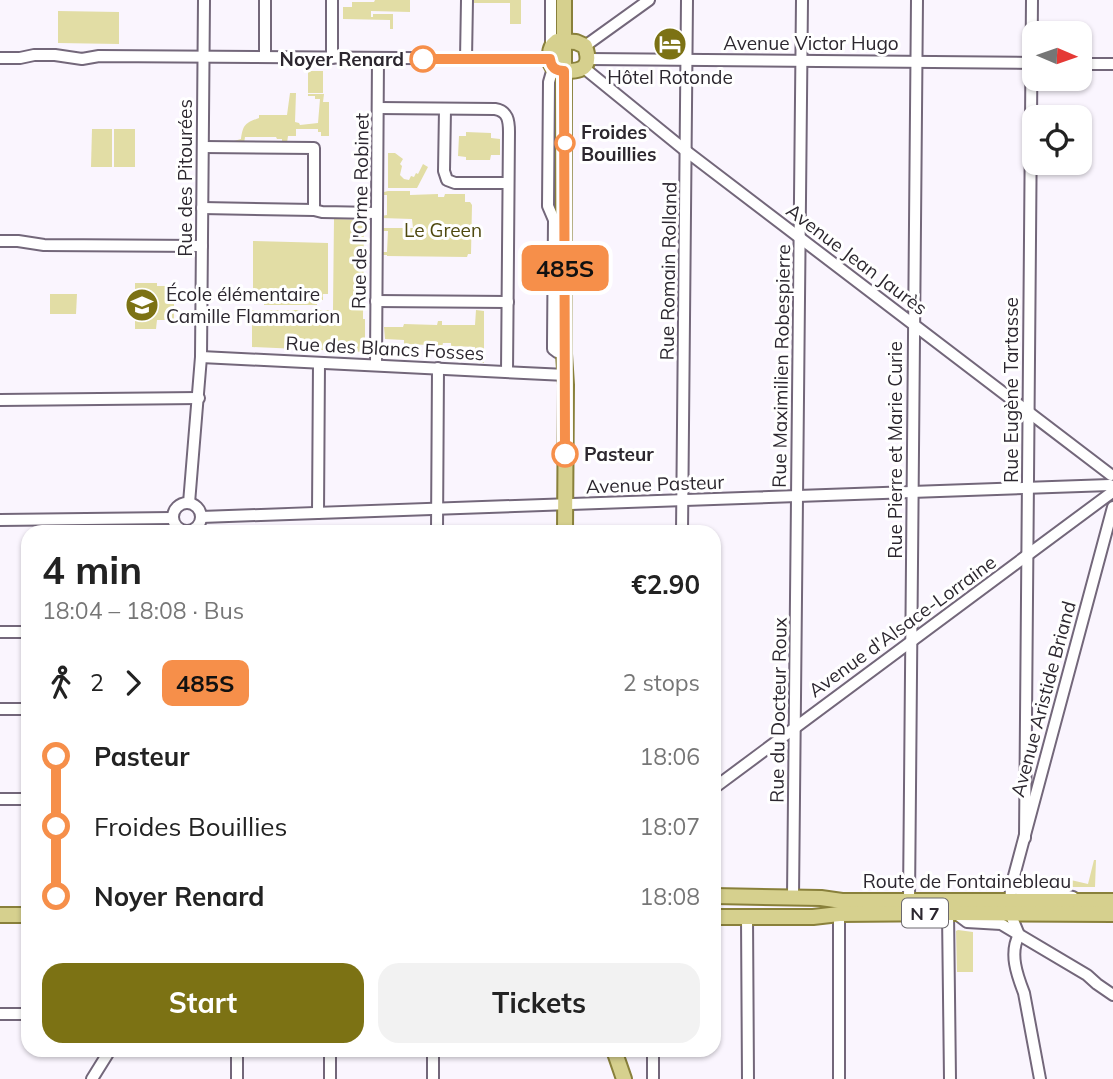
<!DOCTYPE html>
<html lang="en">
<head>
<meta charset="utf-8">
<style>
	:root { --surface:#fff; --page:#f2f2f2; --text:#222; --muted:#767676; --accent:#7c7214 }
	body { margin:0; font-family:Mulish,sans-serif; background:var(--page); color:var(--text); height:100vh; display:flex; flex-direction:column; font-size:26px; white-space:nowrap }
	* { box-sizing:border-box; margin:0 }
	p { font-size:23px; color:var(--muted) }
	.icon { flex:none; width:38px; height:38px; fill:none; stroke:currentColor; stroke-width:2; stroke-linecap:round; stroke-linejoin:round }
	.map { position:relative; flex:1; overflow:hidden }
	.drawer { position:absolute; left:21px; top:525px; width:700px; height:532px; display:flex; flex-direction:column; background:var(--surface); border-radius:21px; box-shadow:0 2px 5px #0004 }
	.drawer>* { flex:none }
	.badge { padding:0 14px; border-radius:10px; font-size:24px; line-height:46px }
	.needle { width:46px; rotate:92deg }
	.tools { position:absolute; left:1022px; top:21px; display:grid; gap:14px }
	.tools a { display:grid; place-items:center; width:70px; height:70px; border-radius:14px; background:var(--surface); box-shadow:0 2px 5px #0004; font-size:35px }
	.map>.badge { position:absolute; translate:-50% -50%; box-shadow:0 0 0 4px #fff }
	.legs { display:flex; align-items:center; gap:10px; height:77px; padding:0 21px; font-size:23px }
	.legs p { margin-inline-start:auto }
	.overview { display:flex; align-items:center; justify-content:space-between; height:119px; padding:0 21px }
	h1 { font-size:38px; font-weight:700; line-height:52px }
	.primary-button { display:flex; gap:14px; margin-top:auto; padding:14px 21px }
	.primary-button a { flex:1; height:80px; border-radius:21px; background:var(--accent); color:#fff; font-size:28px; font-weight:700; line-height:80px; text-align:center }
	.primary-button a+a { background:var(--page); color:var(--text) }
	ul { padding:0 21px; list-style:none }
	li { display:flex; align-items:center; gap:24px; height:70px; font-size:26px }
	li i { display:grid; place-items:center; width:10px; height:100%; margin:0 9px; background:currentColor }
	li i::after { content:''; width:18px; height:18px; margin:-9px; border:5px solid; border-radius:50%; background:var(--surface) }
	li p { margin-inline-start:auto }
	li:first-child i { background:linear-gradient(#0000 50%,currentColor 0) }
	li:last-child i { background:linear-gradient(currentColor 50%,#0000 0) }
	.map>svg:first-child { display:block }
	.green { fill:#e2dda5 }
	.lines { fill:none; stroke-linecap:round; stroke-linejoin:round }
	.minor-casing { stroke:#73677a; stroke-width:14 }
	.major-casing { stroke:#89803b; stroke-width:18 }
	.minor { stroke:#fff; stroke-width:10 }
	.major { stroke:#d6d08e; stroke-width:14 }
	.line-1-casing { stroke:#fff; stroke-width:16 }
	.line-1 { stroke:#f68f4a; stroke-width:10 }
	.stop-1-dot { fill:#fff; stroke:#f68f4a; stroke-width:3.5 }
	.labels { text-anchor:middle; dominant-baseline:central; stroke-width:6; stroke-linejoin:round; paint-order:stroke }
	.shield { fill:#fff; stroke:#6b686d; stroke-width:2 }
	.shield-label { font-size:18px; font-weight:bold; fill:#2c272f }
	.street-label { font-size:19px; fill:#2c272f; stroke:#fff }
	.stop-label { font-size:19px; font-weight:bold; fill:#2c272f; stroke:#fff; text-anchor:start }
	.poi-label { font-size:19px; fill:#2c272f; stroke:#fff }
	.park-label { font-size:19px; fill:#4f490f; stroke:#fff }
</style>
</head>
<body>
<div class="map">
<svg width="1113" height="1079" viewBox="0 0 1113 1079">
	<rect width="100%" height="100%" fill="#faf5fe"/>
	<g class="green">
		<path d="M375,0H410V12L371,11V17H373V14H393V29H390V20L343,19V7H352V2H374Z"/>
		<path d="M474,0H521V24H510V3H474Z"/>
		<path d="M58,11L119,12V44L58,43Z"/>
		<rect x="308" y="71" width="15" height="22"/>
		<path d="M290,93H296L295,122L299,123L300,125L318,123L320,99H315V96H308V94H324L323,102H329V136H321V132H318V129H296V136H288L287,143L282,144V139H277L276,137H245L244,144H235L234,141L241,139C243,125 245,123 259,118V115H287Z"/>
		<path d="M92,129H112V167H91Z"/>
		<rect x="114" y="129" width="21" height="38"/>
		<path d="M466,132L491,133V138L500,139V155H491L490,160H466V157L458,156L459,136H466Z"/>
		<path d="M388,153H395L403,159L400,164L402,166L400,175L404,179L409,180L411,176L414,177L416,173L418,174L423,164L428,167L417,188H388Z"/>
		<path d="M388,191H410V195L438,194V197H444L445,194H465V202H470L472,205L471,254H468L467,257L387,256V255H380V252H387L388,231H380V228H413L412,219L381,218V216L387,215V195H384V192Z"/>
		<path d="M334,219L364,220L363,316V319H365V352L252,347V310H333Z"/>
		<path d="M253,241L328,243V294H323V300H317V305H264V300L259,299L258,294H253Z"/>
		<path d="M135,283H157V286H174V320H157L156,329H135Z"/>
		<path d="M50,294H77L76,314H50Z"/>
		<path d="M476,310L484,311V363L475,362V347L451,346V343H443L442,347L438,346V342H430L429,345L404,344V340L385,339L384,327H403L404,324L437,325L438,321H442V325H475Z"/>
		<path d="M1094,860H1096L1095,887H1055L1058,877L1088,884Z"/>
		<path d="M958,930L973,932V972H957L956,931Z"/>
	</g>
	<g class="lines">
		<defs>
			<g id="minor">
				<path d="M551,0V46"/>
				<path d="M585,46L649,0"/>
				<path d="M265,57V0"/>
				<path d="M0,58H20L34,55H55L82,59L99,56L550,59"/>
				<path d="M332,58V0"/>
				<path d="M466,59L467,0"/>
				<path d="M588,59L1034,63"/>
				<path d="M1080,64H1113"/>
				<path d="M553,68L549,82L548,206L554,220L553,344V349L557,352L564,354"/>
				<path d="M584,68L686,151L1111,475"/>
				<path d="M378,108L495,109C508,111 509,121 509,132L507,372"/>
				<path d="M445,109L444,171L447,180L455,183H508"/>
				<path d="M203,147L314,148V210"/>
				<path d="M202,208L314,210L322,212L377,213"/>
				<path d="M0,241H18L44,245L202,246"/>
				<path d="M376,301L508,302"/>
				<path d="M201,357L566,375"/>
				<path d="M376,365L378,58"/>
				<path d="M0,400L199,398"/>
				<circle cx="187" cy="517" r="14"/>
				<path d="M189,503L201,357L204,0"/>
				<path d="M318,513L319,363"/>
				<path d="M201,517L1110,485"/>
				<path d="M0,520L172,518"/>
				<path d="M437,532L438,368"/>
				<path d="M682,532L687,0"/>
				<path d="M0,632H28"/>
				<path d="M0,709H28"/>
				<path d="M714,788L1111,493"/>
				<path d="M0,799H28"/>
				<path d="M1025,838L1032,0"/>
				<path d="M1011,887C1031,895 1053,891 1073,897"/>
				<path d="M793,897L802,0"/>
				<path d="M909,900L917,0"/>
				<path d="M948,913L950,1079"/>
				<path d="M955,913L967,922L1001,924L1087,975L1097,984L1113,995"/>
				<path d="M747,917L748,1079"/>
				<path d="M1019,935L1010,913L1011,887L1113,507"/>
				<path d="M1019,935C1009,953 1017,975 1024,993L1040,1079"/>
				<path d="M0,1014H28"/>
				<path d="M237,1050V1079"/>
				<path d="M330,1050V1079"/>
				<path d="M433,1050V1079"/>
				<path d="M653,1050V1079"/>
				<path d="M92,1079L110,1050"/>
				<path d="M839,1079V914"/>
			</g>
			<g id="major">
				<path d="M564,0V354L566,385L565,532"/>
				<path d="M557,41L576,42L585,46C591,64 586,71 568,71C562,71 556,72 552,66C550,63 549,59 550,55C550,48 552,45 557,41Z"/>
				<path d="M714,896L821,898L842,901H1113"/>
				<path d="M0,915H28"/>
				<path d="M714,917H813L839,914L955,913L1113,914"/>
				<path d="M614,1050L624,1079"/>
			</g>
		</defs>
		<use href="#minor" class="minor-casing"/>
		<use href="#major" class="major-casing"/>
		<use href="#minor" class="minor"/>
		<use href="#major" class="major"/>
	</g>
	<g class="lines">
		<defs>
			<path id="line-1" d="M423,59H550C551,67 555,71 564,71L565,454"/>
		</defs>
		<use href="#line-1" class="line-1-casing"/>
		<use href="#line-1" class="line-1"/>
	</g>
	<defs>
		<symbol id="hotel-disc" viewBox="-11 -11 22 22"><circle r="9.5" fill="#7c7214" stroke="#fff"/><path d="M-6-4.5h1.5V1H6V5H4.5V3h-9V5H-6ZM-4 0a1.8 1.8 0 1 1 3.6 0ZM.5 0V-2.5h3Q6-2.5 6 0Z" fill="#fff"/></symbol>
		<symbol id="school-disc" viewBox="-11 -11 22 22"><circle r="9.5" fill="#7c7214" stroke="#fff"/><path d="M0-5L7-2L0 1L-7-2ZM-4 1L0 2.5L4 1V4Q0 6-4 4Z" fill="#fff"/></symbol>
	</defs>
	<g fill-rule="evenodd">
		<use href="#hotel-disc" x="651" y="25" width="38" height="38"/>
		<use href="#school-disc" x="123" y="286" width="38" height="38"/>
	</g>
	<g class="stop-1-dot">
		<circle cx="423" cy="59" r="12"/>
		<circle cx="565" cy="143" r="9"/>
		<circle cx="565" cy="454" r="12"/>
	</g>
	<g class="labels">
		<rect class="shield" x="902" y="898.5" width="46" height="29" rx="5"/>
		<g class="shield-label">
			<text x="925" y="913">N 7</text>
		</g>
		<g class="street-label">
			<text x="811" y="43">Avenue Victor Hugo</text>
			<text transform="translate(185 178) rotate(-90)">Rue des Pitourées</text>
			<text transform="translate(360 211) rotate(-89)">Rue de l'Orme Robinet</text>
			<text transform="translate(857 259) rotate(37)">Avenue Jean Jaurès</text>
			<text transform="translate(668 271) rotate(-89)">Rue Romain Rolland</text>
			<text transform="translate(385 348) rotate(3)">Rue des Blancs Fosses</text>
			<text transform="translate(781 366) rotate(-89)">Rue Maximilien Robespierre</text>
			<text transform="translate(1011 390) rotate(-90)">Rue Eugène Tartasse</text>
			<text transform="translate(895 450) rotate(-90)">Rue Pierre et Marie Curie</text>
			<text transform="translate(655 484) rotate(-2)">Avenue Pasteur</text>
			<text transform="translate(902 626) rotate(-36)">Avenue d'Alsace-Lorraine</text>
			<text transform="translate(1043 699) rotate(-75)">Avenue Aristide Briand</text>
			<text transform="translate(778 710) rotate(-89)">Rue du Docteur Roux</text>
			<text x="967" y="881">Route de Fontainebleau</text>
		</g>
		<g class="stop-label">
			<text x="404" y="59" text-anchor="end">Noyer Renard</text>
			<text x="581" y="132">Froides<tspan x="581" dy="22">Bouillies</tspan></text>
			<text x="584" y="454">Pasteur</text>
		</g>
		<g class="poi-label">
			<text x="670" y="77">Hôtel Rotonde</text>
			<text x="166" y="294" text-anchor="start">École élémentaire<tspan x="166" dy="22">Camille Flammarion</tspan></text>
		</g>
		<g class="park-label">
			<text x="443" y="230">Le Green</text>
		</g>
	</g>
</svg>
<div class="tools">
<a><svg class="needle" viewBox="-14 -14 28 28"><path d="M0-13l5 13h-10z" fill="#e53935"/><path d="M0 13l5-13h-10z" fill="#767676"/></svg></a>
<a><svg class="icon" aria-label="locate" viewBox="0 0 24 24"><circle cx="12" cy="12" r="6"/><path d="M12 2v4M12 18v4M2 12h4M18 12h4"/></svg></a>
</div>
<b class="badge" style="left:565px;top:268px;background:#f68f4a;color:#111">485S</b>
<section class="drawer">
<div class="overview"><div><h1>4 min</h1><p>18:04 – 18:08 · Bus</p></div><b>€2.90</b></div>
<div class="legs"><svg class="icon" aria-label="walk" viewBox="0 0 24 24"><circle cx="13" cy="4" r="2"/><path d="M13 8l-2 6 4 7M11 14l-3 7M7 12l3-4h3l4 4"/></svg>2<svg class="icon" aria-label="forward" viewBox="0 0 24 24"><path d="M9 5l7 7-7 7"/></svg><b class="badge" style="background:#f68f4a;color:#111">485S</b><p>2 stops</p></div>
<ul>
<li><i style="color:#f68f4a"></i><b>Pasteur</b><p>18:06</p></li>
<li><i style="color:#f68f4a"></i><span>Froides Bouillies</span><p>18:07</p></li>
<li><i style="color:#f68f4a"></i><b>Noyer Renard</b><p>18:08</p></li>
</ul>
<div class="primary-button"><a>Start</a><a>Tickets</a></div>
</section>
</div>
</body>
</html>
